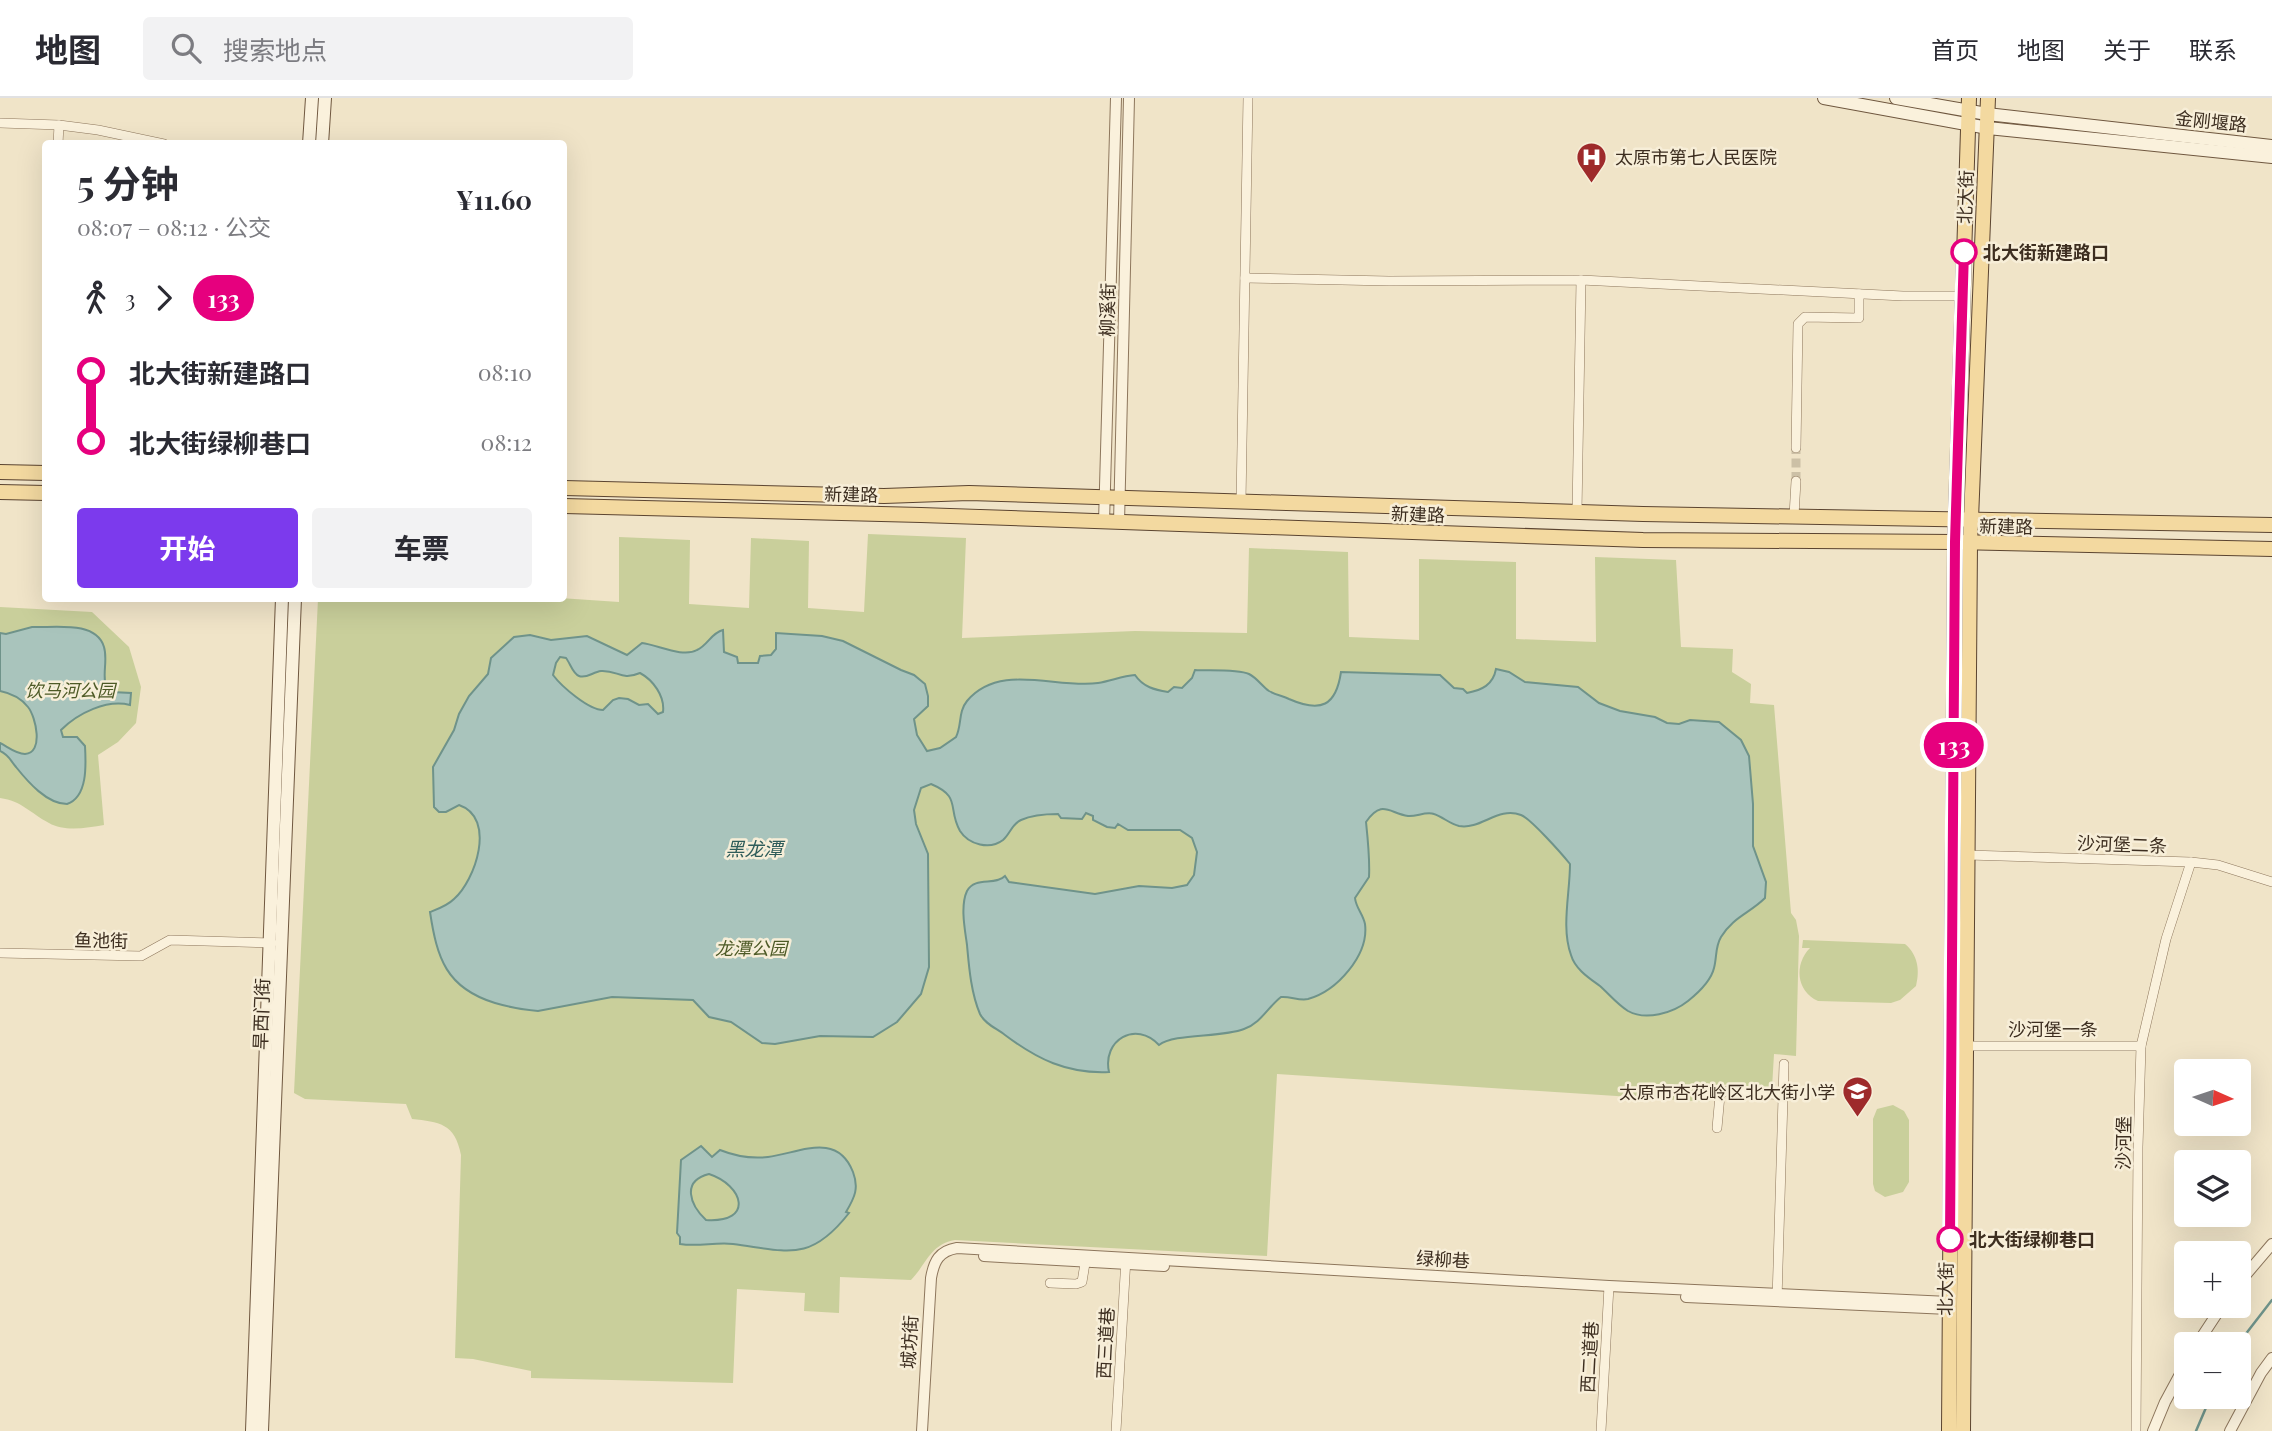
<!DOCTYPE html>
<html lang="zh">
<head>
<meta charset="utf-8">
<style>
	:root { --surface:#fff; --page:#f2f2f3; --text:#2b2b33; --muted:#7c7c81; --line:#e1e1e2; --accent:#7c3aed }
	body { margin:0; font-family:"Playfair Display","Noto Sans SC",serif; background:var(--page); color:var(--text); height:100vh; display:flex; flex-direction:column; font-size:26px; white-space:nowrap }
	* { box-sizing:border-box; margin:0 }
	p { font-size:23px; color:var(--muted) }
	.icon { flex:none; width:38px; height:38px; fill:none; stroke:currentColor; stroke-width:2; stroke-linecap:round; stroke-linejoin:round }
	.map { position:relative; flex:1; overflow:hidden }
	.panel { position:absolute; left:42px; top:42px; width:525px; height:462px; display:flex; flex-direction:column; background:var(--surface); border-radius:7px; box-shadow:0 7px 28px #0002 }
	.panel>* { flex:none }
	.badge { padding:0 14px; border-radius:23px; font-size:24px; line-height:46px }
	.needle { width:46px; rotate:93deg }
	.tools { position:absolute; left:2174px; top:961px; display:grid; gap:14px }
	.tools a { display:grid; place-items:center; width:77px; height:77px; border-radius:7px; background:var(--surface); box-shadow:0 7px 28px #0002; font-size:35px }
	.map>.badge { position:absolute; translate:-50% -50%; box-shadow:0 0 0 4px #fff }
	.legs { display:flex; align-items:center; gap:10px; height:77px; padding:0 35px; font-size:23px }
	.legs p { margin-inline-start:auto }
	.headline { display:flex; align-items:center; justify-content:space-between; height:119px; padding:0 35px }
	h1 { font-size:38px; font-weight:700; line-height:52px }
	.action { display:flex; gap:14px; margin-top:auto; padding:14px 35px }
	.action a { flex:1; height:80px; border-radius:7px; background:var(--accent); color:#fff; font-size:28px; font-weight:700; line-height:80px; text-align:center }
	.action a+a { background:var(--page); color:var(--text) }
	ul { padding:0 35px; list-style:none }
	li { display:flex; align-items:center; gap:24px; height:70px; font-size:26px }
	li i { display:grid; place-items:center; width:10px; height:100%; margin:0 9px; background:currentColor }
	li i::after { content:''; width:18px; height:18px; margin:-9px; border:5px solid; border-radius:50%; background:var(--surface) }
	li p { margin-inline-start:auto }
	li:first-child i { background:linear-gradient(#0000 50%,currentColor 0) }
	li:last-child i { background:linear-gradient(currentColor 50%,#0000 0) }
	header { display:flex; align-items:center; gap:42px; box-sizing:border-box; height:98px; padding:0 35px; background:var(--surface); border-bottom:2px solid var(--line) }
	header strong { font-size:33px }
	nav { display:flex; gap:38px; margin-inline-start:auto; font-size:24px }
	.search { width:490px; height:63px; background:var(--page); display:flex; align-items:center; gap:18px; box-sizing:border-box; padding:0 24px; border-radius:7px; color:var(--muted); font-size:26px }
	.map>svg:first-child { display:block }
	.green { fill:#c9cf9b }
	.water { fill:#a9c4bc; stroke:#6f938a; stroke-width:2; fill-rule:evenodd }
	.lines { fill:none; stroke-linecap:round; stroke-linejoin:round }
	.stream { stroke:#6f938a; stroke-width:2.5 }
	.minor-tunnel { stroke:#ccc0a6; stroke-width:9; stroke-dasharray:9 4.5; stroke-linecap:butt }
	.minor-casing { stroke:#8d765c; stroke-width:10 }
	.tertiary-casing { stroke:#8d765c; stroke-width:12 }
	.secondary-casing { stroke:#6f573f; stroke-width:14 }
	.primary-casing { stroke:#5b4430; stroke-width:16 }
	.minor { stroke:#faf1dc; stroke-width:9 }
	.tertiary { stroke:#faf1dc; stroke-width:10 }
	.secondary { stroke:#faf1dc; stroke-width:12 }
	.primary { stroke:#f3d9a0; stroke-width:14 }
	.line-1-casing { stroke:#fff; stroke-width:16 }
	.line-1 { stroke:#e6007e; stroke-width:10 }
	.stop-1-dot { fill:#fff; stroke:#e6007e; stroke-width:3.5 }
	.labels { text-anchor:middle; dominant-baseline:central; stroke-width:5; stroke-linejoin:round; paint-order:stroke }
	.street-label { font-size:18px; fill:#3d2e20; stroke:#f7eed8 }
	.poi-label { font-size:18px; fill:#3d2e20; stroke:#f7eed8; text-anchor:start }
	.stop-label { font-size:18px; font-weight:bold; fill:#3d2e20; stroke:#f7eed8; text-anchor:start }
	.park-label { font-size:18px; font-style:italic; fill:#4d5a26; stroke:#f7eed8 }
	.water-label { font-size:19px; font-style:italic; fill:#2f5d5a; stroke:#f7eed8 }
</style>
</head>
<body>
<header>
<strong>地图</strong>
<div class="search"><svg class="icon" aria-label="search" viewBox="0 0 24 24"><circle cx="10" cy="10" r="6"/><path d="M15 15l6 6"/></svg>搜索地点</div>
<nav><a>首页</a><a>地图</a><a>关于</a><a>联系</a></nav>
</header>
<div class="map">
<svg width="2272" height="1333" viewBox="0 0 2272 1333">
	<rect width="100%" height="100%" fill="#f0e4c8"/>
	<g class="green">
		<path d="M868,436L966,440L962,540L1135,533L1247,535L1249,450L1348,454L1349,539L1419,542V461L1516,464V541L1596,544L1595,459L1676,462L1681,549L1733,551L1732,574L1751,586L1750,605L1774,607L1791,815L1796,822L1799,838L1796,958L1774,956L1772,990L1719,986L1713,992L1709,1004L1277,976L1267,1158L955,1142C930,1146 926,1167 911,1182L840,1179L839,1215L804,1213L805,1195L737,1191L733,1285L531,1280V1273L473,1261L455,1260L461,1057C455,1025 439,1024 412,1021L406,1006L305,1001L294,995L318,501L560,500L619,504V439L690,442L689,506L749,510L751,440L809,443L808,510L864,514Z"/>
		<path d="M0,509L92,514L129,549L141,589L136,625L118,644L98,657L104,727C87,730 64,734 49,725C30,715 22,703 0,700Z"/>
		<path d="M1803,842L1905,846C1918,857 1920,872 1916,888L1900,902L1891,905L1818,903C1796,893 1794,866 1810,850H1802Z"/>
		<path d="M1893,1007L1904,1013L1909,1022V1084L1903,1094L1885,1099L1875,1093L1873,1086V1021L1877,1011Z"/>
	</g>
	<g class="water">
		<path d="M32,529C53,530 96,522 104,549C108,562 102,576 106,589L112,594L131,595L130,607C107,601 78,615 61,632L63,639H77L85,648C86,666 88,699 67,706C47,706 28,684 16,669C10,662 9,657 0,653V645C8,649 16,656 25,656C44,655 36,619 28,609C21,600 10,595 0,593V535L6,536Z"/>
		<path d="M723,532L724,554L737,559L738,565H758L760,558L771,557L776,551V535L822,538L843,543L901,572L914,577L925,586L928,598V608L914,621L917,637L927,653L940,650L956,639C962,627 958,614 967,603C1000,564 1056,591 1098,585C1111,583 1122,578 1135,577C1143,589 1155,592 1168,594L1174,589L1182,590L1192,580L1195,572C1208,573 1237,571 1249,576C1257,580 1262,588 1269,593C1276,597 1283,598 1289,601C1321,615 1336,608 1341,574L1440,577L1454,590L1463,591L1467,595C1482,592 1493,587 1496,571L1509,574L1525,584L1578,589L1599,605L1620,613L1655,619L1667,625L1679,626L1690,622L1719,624L1741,642L1749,658L1753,706V748L1766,784L1765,800C1750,815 1733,819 1721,839C1715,849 1717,859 1714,870C1711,883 1698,895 1688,903C1673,915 1646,923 1628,913C1617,906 1609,896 1600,888C1589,880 1575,871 1571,857C1561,830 1570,795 1570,766C1562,756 1531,721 1521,717C1498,708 1481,732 1459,728C1450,726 1443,719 1434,716C1426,713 1416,719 1408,718C1389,715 1382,701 1366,724C1368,743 1370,761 1369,779L1355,800C1356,810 1363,816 1365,826C1369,857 1337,893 1308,901C1299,903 1290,898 1281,899C1268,909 1261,925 1244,931C1221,940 1174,935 1159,947C1136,922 1102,942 1109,974C1067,976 1037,961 1005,937C996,930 985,926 980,916C971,895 969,869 967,847C965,832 960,808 967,793C975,778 995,788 1005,778L1009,784L1095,796L1139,788L1172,790L1187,787L1194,777L1197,754L1192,740L1180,732H1128L1118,726L1115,730L1107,729L1093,722V718L1086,715L1082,721L1061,720L1058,716C1046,716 1032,717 1021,722C1012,726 1010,736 1003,742C990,752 969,747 960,733C947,710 962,699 931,686L921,690L914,712L916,726L928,756L929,869L921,896L897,924L873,939L820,938L775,946L762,945L731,924L709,919L693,902L612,899L538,913C523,912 509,909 495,905C446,890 437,860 430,814C438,811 447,808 454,801C475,783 497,720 459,707L446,714H439L434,709L433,669L454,632L459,616L469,598L488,576L491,560L514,539L530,537L551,542L587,538L627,557L642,545C658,547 683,560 697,552C708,547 711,535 723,532ZM560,559L566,560C570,565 573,576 579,578C586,581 593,574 601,573C618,572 621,583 640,575C653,582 665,598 663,614L658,616L648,606L639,607L628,601L619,600L613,602L603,612C589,612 562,589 553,577L556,565Z"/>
		<path d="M701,1048L712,1059L720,1052C735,1058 751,1061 768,1059C799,1055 837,1033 853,1074C859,1090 855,1099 846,1114L849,1115C810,1165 788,1153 733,1146C715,1144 698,1149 680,1146V1139L677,1135L681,1062ZM709,1076C743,1087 755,1125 706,1122C690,1107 681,1083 709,1076Z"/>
	</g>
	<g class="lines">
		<g class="stream">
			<path d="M2238,1246L2272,1202"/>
			<path d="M2196,1333L2211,1298"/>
		</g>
		<path class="minor-tunnel" d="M1796,383V350"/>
		<defs>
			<g id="minor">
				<path d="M0,25L59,27L98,32L164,46"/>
				<path d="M58,46L59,27"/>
				<path d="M1245,180L1389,183L1581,182L1903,198H1963"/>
				<path d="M1796,350L1798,226L1805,219L1859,220V196"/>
				<path d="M1241,404L1248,0"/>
				<path d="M1577,414L1581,182"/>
				<path d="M1794,418L1796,383"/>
				<path d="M1968,757L2191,764L2218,767L2272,784"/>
				<path d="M0,855L141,858L170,842L272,845"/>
				<path d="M1966,948H2141"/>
				<path d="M1717,1030L1720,997L1724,993L1783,997"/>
				<path d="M1050,1185L1076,1186L1082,1184L1086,1159"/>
				<path d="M1777,1202L1784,966"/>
				<path d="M1116,1333L1126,1160"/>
				<path d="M1601,1333L1609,1188"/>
				<path d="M2136,1333L2138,1049L2141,948L2166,841L2191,764"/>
			</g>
			<g id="tertiary">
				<path d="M1104,424L1116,0"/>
				<path d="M1119,425L1129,0"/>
				<path d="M984,1158L1164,1168"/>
				<path d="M2238,1186L2272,1146"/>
				<path d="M1686,1199L1949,1211"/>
				<path d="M2197,1246L2222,1208"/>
				<path d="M922,1333L931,1180C934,1163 939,1153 957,1150L1609,1188L1949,1204"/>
				<path d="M2153,1333L2165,1304L2186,1265"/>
				<path d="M2230,1333L2261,1275L2272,1260"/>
			</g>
			<g id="secondary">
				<path d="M1824,0L1988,30L2272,59"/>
				<path d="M1896,0L1987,16L2272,48"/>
				<path d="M309,46L312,0"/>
				<path d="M322,46L325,0"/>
				<path d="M252,1333L282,500"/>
				<path d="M262,1333L295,500"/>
			</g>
			<g id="primary">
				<path d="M0,374L46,375"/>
				<path d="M564,390L884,398L969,395L1643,416L2272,427"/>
				<path d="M0,394L46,395"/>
				<path d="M564,408L921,417L1643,442L1955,444L2272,451"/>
				<path d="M1949,1333L1955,444L1969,0"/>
				<path d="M1963,1333L1970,446L1988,0"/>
			</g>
		</defs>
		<use href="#minor" class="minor-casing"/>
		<use href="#tertiary" class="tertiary-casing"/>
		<use href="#secondary" class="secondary-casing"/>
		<use href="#primary" class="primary-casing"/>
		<use href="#minor" class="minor"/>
		<use href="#tertiary" class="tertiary"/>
		<use href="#secondary" class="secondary"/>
		<use href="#primary" class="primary"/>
	</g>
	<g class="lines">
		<defs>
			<path id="line-1" d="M1950,1141L1955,444L1964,154"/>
		</defs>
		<use href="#line-1" class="line-1-casing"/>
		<use href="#line-1" class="line-1"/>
	</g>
	<defs>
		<symbol id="hospital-pin" viewBox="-11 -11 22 30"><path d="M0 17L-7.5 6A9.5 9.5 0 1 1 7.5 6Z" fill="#9e2a2b" stroke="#f7eed8"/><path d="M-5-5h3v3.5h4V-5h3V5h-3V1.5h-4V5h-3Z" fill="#fff"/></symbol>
		<symbol id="school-pin" viewBox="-11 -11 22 30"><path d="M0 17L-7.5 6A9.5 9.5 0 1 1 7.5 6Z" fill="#9e2a2b" stroke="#f7eed8"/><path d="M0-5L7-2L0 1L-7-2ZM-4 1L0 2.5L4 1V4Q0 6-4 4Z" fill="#fff"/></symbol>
	</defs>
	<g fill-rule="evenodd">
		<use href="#hospital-pin" x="1574" y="42" width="35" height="47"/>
		<use href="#school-pin" x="1840" y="976" width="35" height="47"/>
	</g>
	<g class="stop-1-dot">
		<circle cx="1964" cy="154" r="12"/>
		<circle cx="1950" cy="1141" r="12"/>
	</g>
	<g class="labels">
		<g class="street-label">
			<text transform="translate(2211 23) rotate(6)">金刚堰路</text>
			<text transform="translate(1965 99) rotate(-88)">北大街</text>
			<text transform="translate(1107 212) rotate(-89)">柳溪街</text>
			<text transform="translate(851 396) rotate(1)">新建路</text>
			<text transform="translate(1418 416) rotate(2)">新建路</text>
			<text transform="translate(2006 428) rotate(1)">新建路</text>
			<text transform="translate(2122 746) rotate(2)">沙河堡二条</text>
			<text transform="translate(101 842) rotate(1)">鱼池街</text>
			<text transform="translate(261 916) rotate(-88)">旱西门街</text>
			<text x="2053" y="931">沙河堡一条</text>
			<text transform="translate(2123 1045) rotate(-89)">沙河堡</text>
			<text transform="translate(1443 1161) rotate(3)">绿柳巷</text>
			<text transform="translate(1945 1191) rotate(-89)">北大街</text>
			<text transform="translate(909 1244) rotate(-87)">城坊街</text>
			<text transform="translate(1105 1245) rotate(-87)">西三道巷</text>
			<text transform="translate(1589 1259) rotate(-87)">西二道巷</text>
		</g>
		<g class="poi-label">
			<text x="1615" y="59">太原市第七人民医院</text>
			<text x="1835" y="994" text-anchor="end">太原市杏花岭区北大街小学</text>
		</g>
		<g class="stop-label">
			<text x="1983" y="154">北大街新建路口</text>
			<text x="1969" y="1141">北大街绿柳巷口</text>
		</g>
		<g class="park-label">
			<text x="70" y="592">饮马河公园</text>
			<text x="751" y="850">龙潭公园</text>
		</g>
		<g class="water-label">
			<text x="754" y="750">黑龙潭</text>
		</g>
	</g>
</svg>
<div class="tools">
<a><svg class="needle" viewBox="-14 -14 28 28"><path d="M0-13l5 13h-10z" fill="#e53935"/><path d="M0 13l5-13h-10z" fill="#7c7c81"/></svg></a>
<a><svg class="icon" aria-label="layers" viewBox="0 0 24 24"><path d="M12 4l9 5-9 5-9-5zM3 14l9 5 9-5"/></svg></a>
<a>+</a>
<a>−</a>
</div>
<b class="badge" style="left:1954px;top:647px;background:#e6007e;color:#fff">133</b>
<section class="panel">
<div class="headline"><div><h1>5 分钟</h1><p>08:07 – 08:12 · 公交</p></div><b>¥11.60</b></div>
<div class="legs"><svg class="icon" aria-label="walk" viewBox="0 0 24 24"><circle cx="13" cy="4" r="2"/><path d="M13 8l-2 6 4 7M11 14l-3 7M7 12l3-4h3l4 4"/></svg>3<svg class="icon" aria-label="forward" viewBox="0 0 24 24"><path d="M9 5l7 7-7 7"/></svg><b class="badge" style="background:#e6007e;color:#fff">133</b></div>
<ul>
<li><i style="color:#e6007e"></i><b>北大街新建路口</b><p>08:10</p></li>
<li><i style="color:#e6007e"></i><b>北大街绿柳巷口</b><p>08:12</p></li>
</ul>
<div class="action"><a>开始</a><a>车票</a></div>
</section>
</div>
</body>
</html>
